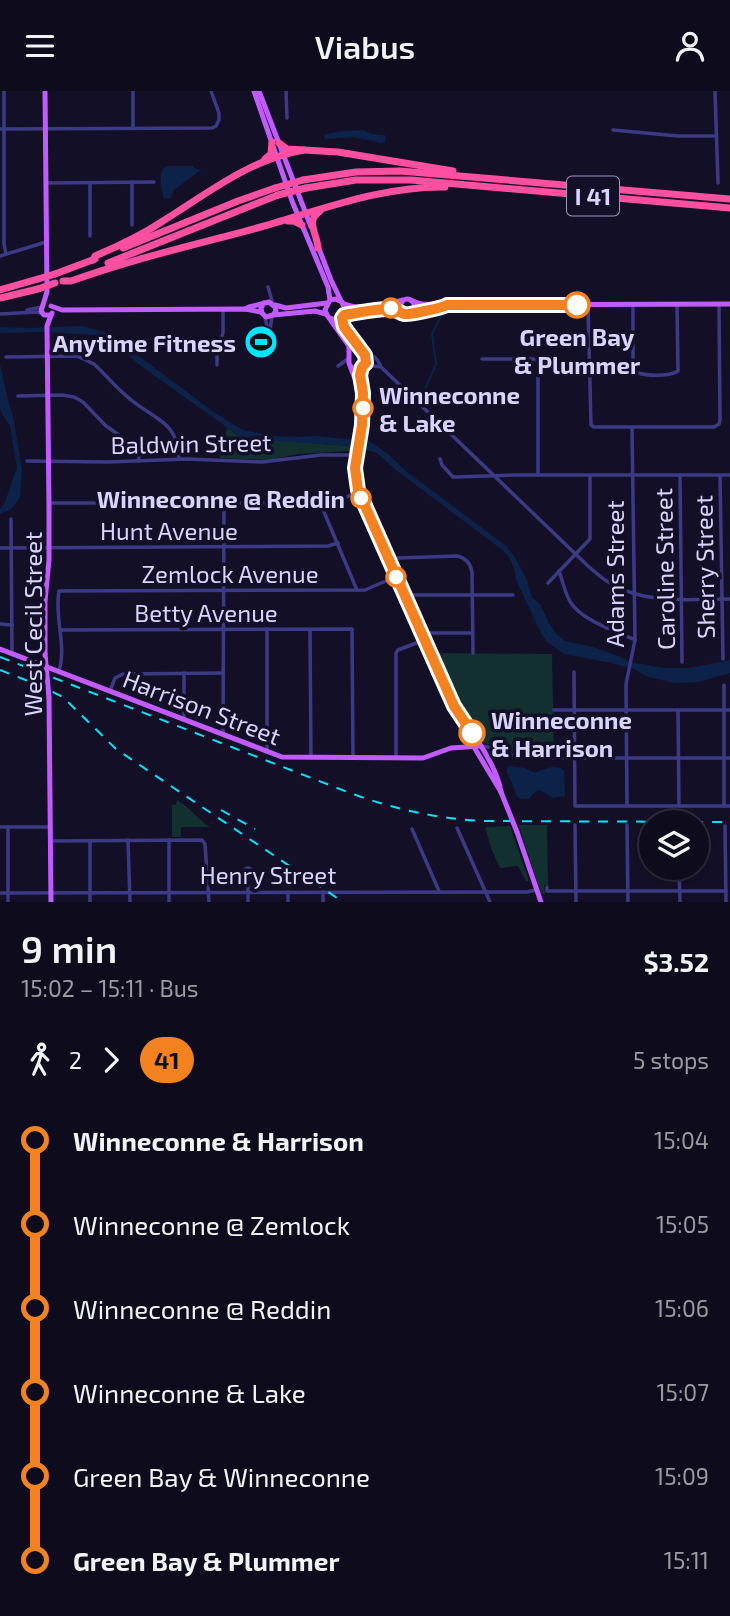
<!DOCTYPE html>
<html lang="en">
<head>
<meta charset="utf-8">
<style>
	:root { --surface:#0e0b1c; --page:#1c1929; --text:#f1f3f6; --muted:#9b9ba3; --line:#2e2b3b }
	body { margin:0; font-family:"Exo 2",sans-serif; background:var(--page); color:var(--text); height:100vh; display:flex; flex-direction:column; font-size:26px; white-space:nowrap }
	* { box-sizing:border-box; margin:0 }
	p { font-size:23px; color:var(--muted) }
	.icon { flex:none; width:38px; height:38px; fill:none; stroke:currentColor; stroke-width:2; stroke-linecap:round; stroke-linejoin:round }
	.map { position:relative; height:811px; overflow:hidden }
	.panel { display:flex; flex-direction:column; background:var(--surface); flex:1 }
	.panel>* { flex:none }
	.badge { padding:0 14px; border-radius:23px; font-size:24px; line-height:46px }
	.fabs { position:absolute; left:639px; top:719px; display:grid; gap:14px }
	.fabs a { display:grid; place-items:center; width:70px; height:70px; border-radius:50%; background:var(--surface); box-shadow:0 2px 5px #0004,0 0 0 2px var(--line); font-size:35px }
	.map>.badge { position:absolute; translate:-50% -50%; box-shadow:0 0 0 4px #fff }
	.legs { display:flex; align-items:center; gap:10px; height:77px; padding:0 21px; font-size:23px }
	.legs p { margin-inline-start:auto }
	.head { display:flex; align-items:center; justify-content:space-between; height:119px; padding:0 21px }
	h1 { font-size:38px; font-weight:600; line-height:52px }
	ul { padding:0 21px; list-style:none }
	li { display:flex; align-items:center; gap:24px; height:84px; font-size:26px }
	li i { display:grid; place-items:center; width:10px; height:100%; margin:0 9px; background:currentColor }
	li i::after { content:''; width:18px; height:18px; margin:-9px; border:5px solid; border-radius:50%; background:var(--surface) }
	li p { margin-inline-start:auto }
	li:first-child i { background:linear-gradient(#0000 50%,currentColor 0) }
	li:last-child i { background:linear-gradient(currentColor 50%,#0000 0) }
	header { display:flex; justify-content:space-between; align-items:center; height:91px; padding:0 21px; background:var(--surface); font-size:32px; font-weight:600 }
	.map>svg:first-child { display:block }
	.green { fill:#12302f }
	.water { fill:#0c2248 }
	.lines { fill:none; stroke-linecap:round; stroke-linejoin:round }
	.stream { stroke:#0c2248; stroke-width:2 }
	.minor { stroke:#3d3a85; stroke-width:3.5 }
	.major { stroke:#c25bff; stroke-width:5 }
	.highway { stroke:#ff4fa3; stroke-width:7 }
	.rail { stroke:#00e5ff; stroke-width:2; stroke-dasharray:10 9; stroke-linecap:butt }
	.major-bridge { stroke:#c25bff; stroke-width:5 }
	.highway-bridge { stroke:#ff4fa3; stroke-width:7 }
	.line-1-casing { stroke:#fff; stroke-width:16 }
	.line-1 { stroke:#f58220; stroke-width:10 }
	.stop-1-dot { fill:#fff; stroke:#f58220; stroke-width:3.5 }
	.labels { text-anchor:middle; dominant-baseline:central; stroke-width:7; stroke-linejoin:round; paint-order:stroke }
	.shield { fill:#130f26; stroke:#9e99be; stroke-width:2 }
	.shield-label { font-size:23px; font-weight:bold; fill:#d9d4ff }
	.stop-label { font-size:24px; font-weight:bold; fill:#d9d4ff; stroke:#130f26; text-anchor:start }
	.poi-label { font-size:24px; font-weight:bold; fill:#d9d4ff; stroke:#130f26; text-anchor:end }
	.street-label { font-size:24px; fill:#d9d4ff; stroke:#130f26 }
</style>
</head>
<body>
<header><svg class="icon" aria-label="menu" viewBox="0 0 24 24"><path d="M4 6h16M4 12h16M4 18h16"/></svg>Viabus<svg class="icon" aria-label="person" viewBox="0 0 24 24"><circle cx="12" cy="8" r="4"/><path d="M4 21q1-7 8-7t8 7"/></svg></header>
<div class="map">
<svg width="730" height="811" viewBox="0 0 730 811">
	<rect width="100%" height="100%" fill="#130f26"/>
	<g class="green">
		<path d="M227,337L239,345L249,348L352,355V360L298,363L269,369L220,367Z"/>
		<path d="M435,562L552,563L554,664H520L498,655L483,652L456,612Z"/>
		<path d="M177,709C191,717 198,729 210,736H181V746H172V714H176Z"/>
		<path d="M519,734H547L548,794H544L545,803H541Z"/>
		<path d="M510,735L529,790H526L518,775L500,777L491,757L485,736Z"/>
	</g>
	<g class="water">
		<path d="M363,39L372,43L384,44L386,45L385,51L381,52L354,46L325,48L324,44L340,40Z"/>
		<path d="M168,75H193L194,77L201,79L174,99L171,107H164C161,99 159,84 163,77Z"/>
		<path d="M81,235L108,242L215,322L239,337L247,340L275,345L300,346L315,345L369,350L387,362L406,380L505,454L515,466L526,487L532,506L540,513L549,532L557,544L565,550L593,556L621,566L630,571L663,577H689L730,569V582L698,591L675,592L648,586L634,578L611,572L564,563L547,551L541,542L516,489L514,476L509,466L501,458L396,379L377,362L352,355L259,349L239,345L145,278L124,261L109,250L96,244L42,241L0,242V236L30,237Z"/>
		<path d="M0,273L9,313L13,325L22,379L20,407L11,418L0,423V418L5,411L17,377L10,335L3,325L0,317Z"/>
		<path d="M511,675L525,677L535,682C544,678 550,675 561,677L564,680L565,705L553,707C541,701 540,694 529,708H520L516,704L513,694L507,682V676Z"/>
	</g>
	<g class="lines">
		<path class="stream" d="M419,307L424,301L436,273L432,243L443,221"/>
		<g class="minor">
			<path d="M4,0V153L6,163"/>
			<path d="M133,0V37"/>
			<path d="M286,0L287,27"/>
			<path d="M715,0L718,92"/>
			<path d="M0,38L212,37L216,35L219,29V22L211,0"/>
			<path d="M613,39L678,45H716"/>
			<path d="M132,91V134"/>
			<path d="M46,92L154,91"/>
			<path d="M90,92V145"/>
			<path d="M0,165L46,151"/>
			<path d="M268,196L273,213"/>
			<path d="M588,214L591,334L594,336H714L719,333L720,329L719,213"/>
			<path d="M633,214V277L635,281C646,285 668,286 678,280L677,214"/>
			<path d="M27,219L42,216"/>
			<path d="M0,223L37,221L42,223"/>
			<path d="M265,227L269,242"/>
			<path d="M270,240L272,225"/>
			<path d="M364,263C372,262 378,268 381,276L588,475C595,481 602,488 610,492C646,514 689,508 730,508"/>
			<path d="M6,266L77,265L94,273C106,284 117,298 130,308C155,329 178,330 179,368"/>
			<path d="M482,268H534L538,270V384"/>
			<path d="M217,274V260L223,242V219"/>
			<path d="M366,274L381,276"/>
			<path d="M338,275L349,267"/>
			<path d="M18,305L62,304L74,306L83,311L106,335L135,355L138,360L139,370"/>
			<path d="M440,368L442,374L453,386L515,384H730"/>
			<path d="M27,370L108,371L187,368L262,371L321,364H356"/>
			<path d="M680,384L682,571"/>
			<path d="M720,385L723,568"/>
			<path d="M49,412H333L358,401"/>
			<path d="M323,412L324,421L357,499"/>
			<path d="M11,428L12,563"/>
			<path d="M0,457L328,455L338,452"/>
			<path d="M390,469L398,467L457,465C466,467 471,473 472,482L473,562"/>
			<path d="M559,480C563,491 565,503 571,512C583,530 616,540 635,549"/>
			<path d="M548,492L590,448V385"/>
			<path d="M403,504H513"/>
			<path d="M0,533L12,534"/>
			<path d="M267,538V661"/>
			<path d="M60,539L352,538L353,667"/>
			<path d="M310,539L311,667"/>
			<path d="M423,542H472"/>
			<path d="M59,580C67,554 54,526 59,500L365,499L395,486"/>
			<path d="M574,581L575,715H730"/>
			<path d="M724,594V715"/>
			<path d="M110,600L115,587L123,583L223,582"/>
			<path d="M554,619H730"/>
			<path d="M678,619L679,715"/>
			<path d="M184,629V582"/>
			<path d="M223,644L224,413"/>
			<path d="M482,655L495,657L520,667H730"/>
			<path d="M396,667V562L398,559L424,549"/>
			<path d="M627,715L626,593L635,549L632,336"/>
			<path d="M575,734L576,811"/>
			<path d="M627,734L628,811"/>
			<path d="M725,735L726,811"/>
			<path d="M0,736H50"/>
			<path d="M8,736V811"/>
			<path d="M457,737L490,811"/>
			<path d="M412,738L439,800"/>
			<path d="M128,749L130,811"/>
			<path d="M169,749V811"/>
			<path d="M50,750L202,749L205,753L209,811"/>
			<path d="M90,750V811"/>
			<circle cx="248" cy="781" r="4"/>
			<path d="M679,777L680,811"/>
			<path d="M248,786V811"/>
			<path d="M547,796V800H726"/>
			<path d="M288,801V811"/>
			<path d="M323,801V811"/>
			<path d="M0,802L527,801L536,799"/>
		</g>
		<g class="major">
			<path d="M45,0L47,201L41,220L44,224H50"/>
			<path d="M254,0L292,110L328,196L330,209"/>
			<path d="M259,0L311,136"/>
			<path d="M318,155L331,189L345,218L342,227L336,229L330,227"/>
			<path d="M413,210C427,217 434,210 447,214L730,213"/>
			<path d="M342,211L336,208L330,209L325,219L327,224L349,255V272L357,293L358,315L355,377L358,399L454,615L456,626L501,701"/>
			<path d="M345,213C362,220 386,214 403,209"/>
			<path d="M275,214L286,217L327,212"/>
			<path d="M51,215L62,219L245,218L261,221"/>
			<path d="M245,218L249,216L269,211L275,216L276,220L273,224L266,226L262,222L261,217L264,212"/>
			<path d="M401,220C397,208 411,203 415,215L412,222"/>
			<path d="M273,224L315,220L326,223"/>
			<path d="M344,224L390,217L409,223L446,215"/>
			<path d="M342,227L344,236L366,267C367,276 359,280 351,276"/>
			<path d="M356,364C364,351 365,319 363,304C363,294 359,286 362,276"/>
			<path d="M0,558L282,666L423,667L451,657L480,655"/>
			<path d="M45,563V510L49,469V416L47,235L52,222"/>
			<path d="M49,607L51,811"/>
			<path d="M456,618C470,637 498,677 501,701"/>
			<path d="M517,741L541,811"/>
		</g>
		<g class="highway">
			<path d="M279,52L287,58L338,61L453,80"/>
			<path d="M265,68L271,63L272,51"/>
			<path d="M303,89L356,81L400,80L730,108"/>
			<path d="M306,97L356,89H411L730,117"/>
			<path d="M288,130H294L302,134"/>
			<path d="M123,157L238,110L275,97"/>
			<path d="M318,157C317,142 305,130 320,120"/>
			<path d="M93,169L95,165C119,155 142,144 163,130C208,102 250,68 304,59"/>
			<path d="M108,172L278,104"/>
			<path d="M55,183L95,168"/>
			<path d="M63,190H71C132,168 194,154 257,137C318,120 380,95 445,96"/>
			<path d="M0,199L38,188"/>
			<path d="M0,207L38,198"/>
		</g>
		<g class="rail">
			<path d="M0,566L350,702C394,718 437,728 484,730L730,731"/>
			<path d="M0,579L41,595L63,606L116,658L343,811"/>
			<path d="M221,719L255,738"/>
		</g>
		<g class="major-bridge">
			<path d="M45,563L49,607"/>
			<path d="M501,701L517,741"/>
		</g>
		<g class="highway-bridge">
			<path d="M275,97L303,89"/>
			<path d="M278,104L306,97"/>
			<path d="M38,188L55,183"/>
			<path d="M38,198L55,192"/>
		</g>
	</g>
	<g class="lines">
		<defs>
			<path id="line-1" d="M472,642L454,615L358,399L355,377L362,334L363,302L360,284L362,276L366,272L365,264L344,236L342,227L344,224C358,222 374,218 388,218C395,217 398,221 404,223C408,224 442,217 447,214H577"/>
		</defs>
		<use href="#line-1" class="line-1-casing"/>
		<use href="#line-1" class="line-1"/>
	</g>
	<defs>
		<symbol id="stadium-disc" viewBox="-11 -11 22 22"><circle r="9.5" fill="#00e5ff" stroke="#130f26"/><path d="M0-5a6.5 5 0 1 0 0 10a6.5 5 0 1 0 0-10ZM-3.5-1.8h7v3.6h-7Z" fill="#111"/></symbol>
	</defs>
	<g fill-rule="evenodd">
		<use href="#stadium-disc" x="242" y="232" width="38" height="38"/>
	</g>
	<g class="stop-1-dot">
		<circle cx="577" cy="214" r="12"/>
		<circle cx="391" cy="217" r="9"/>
		<circle cx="363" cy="317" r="9"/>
		<circle cx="361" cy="407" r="9"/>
		<circle cx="396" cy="486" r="9"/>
		<circle cx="472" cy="642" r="12"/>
	</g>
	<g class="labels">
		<rect class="shield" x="567" y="85.5" width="52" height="39" rx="5"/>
		<g class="shield-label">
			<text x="593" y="105">I 41</text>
		</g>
		<g class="stop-label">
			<text x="577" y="245" text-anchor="middle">Green Bay<tspan x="577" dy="28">&amp; Plummer</tspan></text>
			<text x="379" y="303">Winneconne<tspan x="379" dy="28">&amp; Lake</tspan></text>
			<text x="345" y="407" text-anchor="end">Winneconne @ Reddin</text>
			<text x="491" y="628">Winneconne<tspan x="491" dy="28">&amp; Harrison</tspan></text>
		</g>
		<g class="poi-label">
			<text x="236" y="251">Anytime Fitness</text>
		</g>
		<g class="street-label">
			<text transform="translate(191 352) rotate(-1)">Baldwin Street</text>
			<text x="169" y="439">Hunt Avenue</text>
			<text transform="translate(704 476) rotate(-91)">Sherry Street</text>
			<text transform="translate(664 478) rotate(-91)">Caroline Street</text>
			<text x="230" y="482">Zemlock Avenue</text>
			<text transform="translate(614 483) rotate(-90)">Adams Street</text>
			<text x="206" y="521">Betty Avenue</text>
			<text transform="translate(32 533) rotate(-90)">West Cecil Street</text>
			<text transform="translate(202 616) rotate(21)">Harrison Street</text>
			<text x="268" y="783">Henry Street</text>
		</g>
	</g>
</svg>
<div class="fabs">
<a><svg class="icon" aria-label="layers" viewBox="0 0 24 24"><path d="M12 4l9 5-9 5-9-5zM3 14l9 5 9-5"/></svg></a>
</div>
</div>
<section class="panel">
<div class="head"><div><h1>9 min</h1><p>15:02 – 15:11 · Bus</p></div><b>$3.52</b></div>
<div class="legs"><svg class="icon" aria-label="walk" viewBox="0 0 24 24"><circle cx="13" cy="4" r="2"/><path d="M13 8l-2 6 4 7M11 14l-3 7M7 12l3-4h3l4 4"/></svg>2<svg class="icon" aria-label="forward" viewBox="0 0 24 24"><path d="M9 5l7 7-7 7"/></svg><b class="badge" style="background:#f58220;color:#111">41</b><p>5 stops</p></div>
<ul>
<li><i style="color:#f58220"></i><b>Winneconne &amp; Harrison</b><p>15:04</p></li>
<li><i style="color:#f58220"></i><span>Winneconne @ Zemlock</span><p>15:05</p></li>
<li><i style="color:#f58220"></i><span>Winneconne @ Reddin</span><p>15:06</p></li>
<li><i style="color:#f58220"></i><span>Winneconne &amp; Lake</span><p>15:07</p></li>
<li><i style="color:#f58220"></i><span>Green Bay &amp; Winneconne</span><p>15:09</p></li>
<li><i style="color:#f58220"></i><b>Green Bay &amp; Plummer</b><p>15:11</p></li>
</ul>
</section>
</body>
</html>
